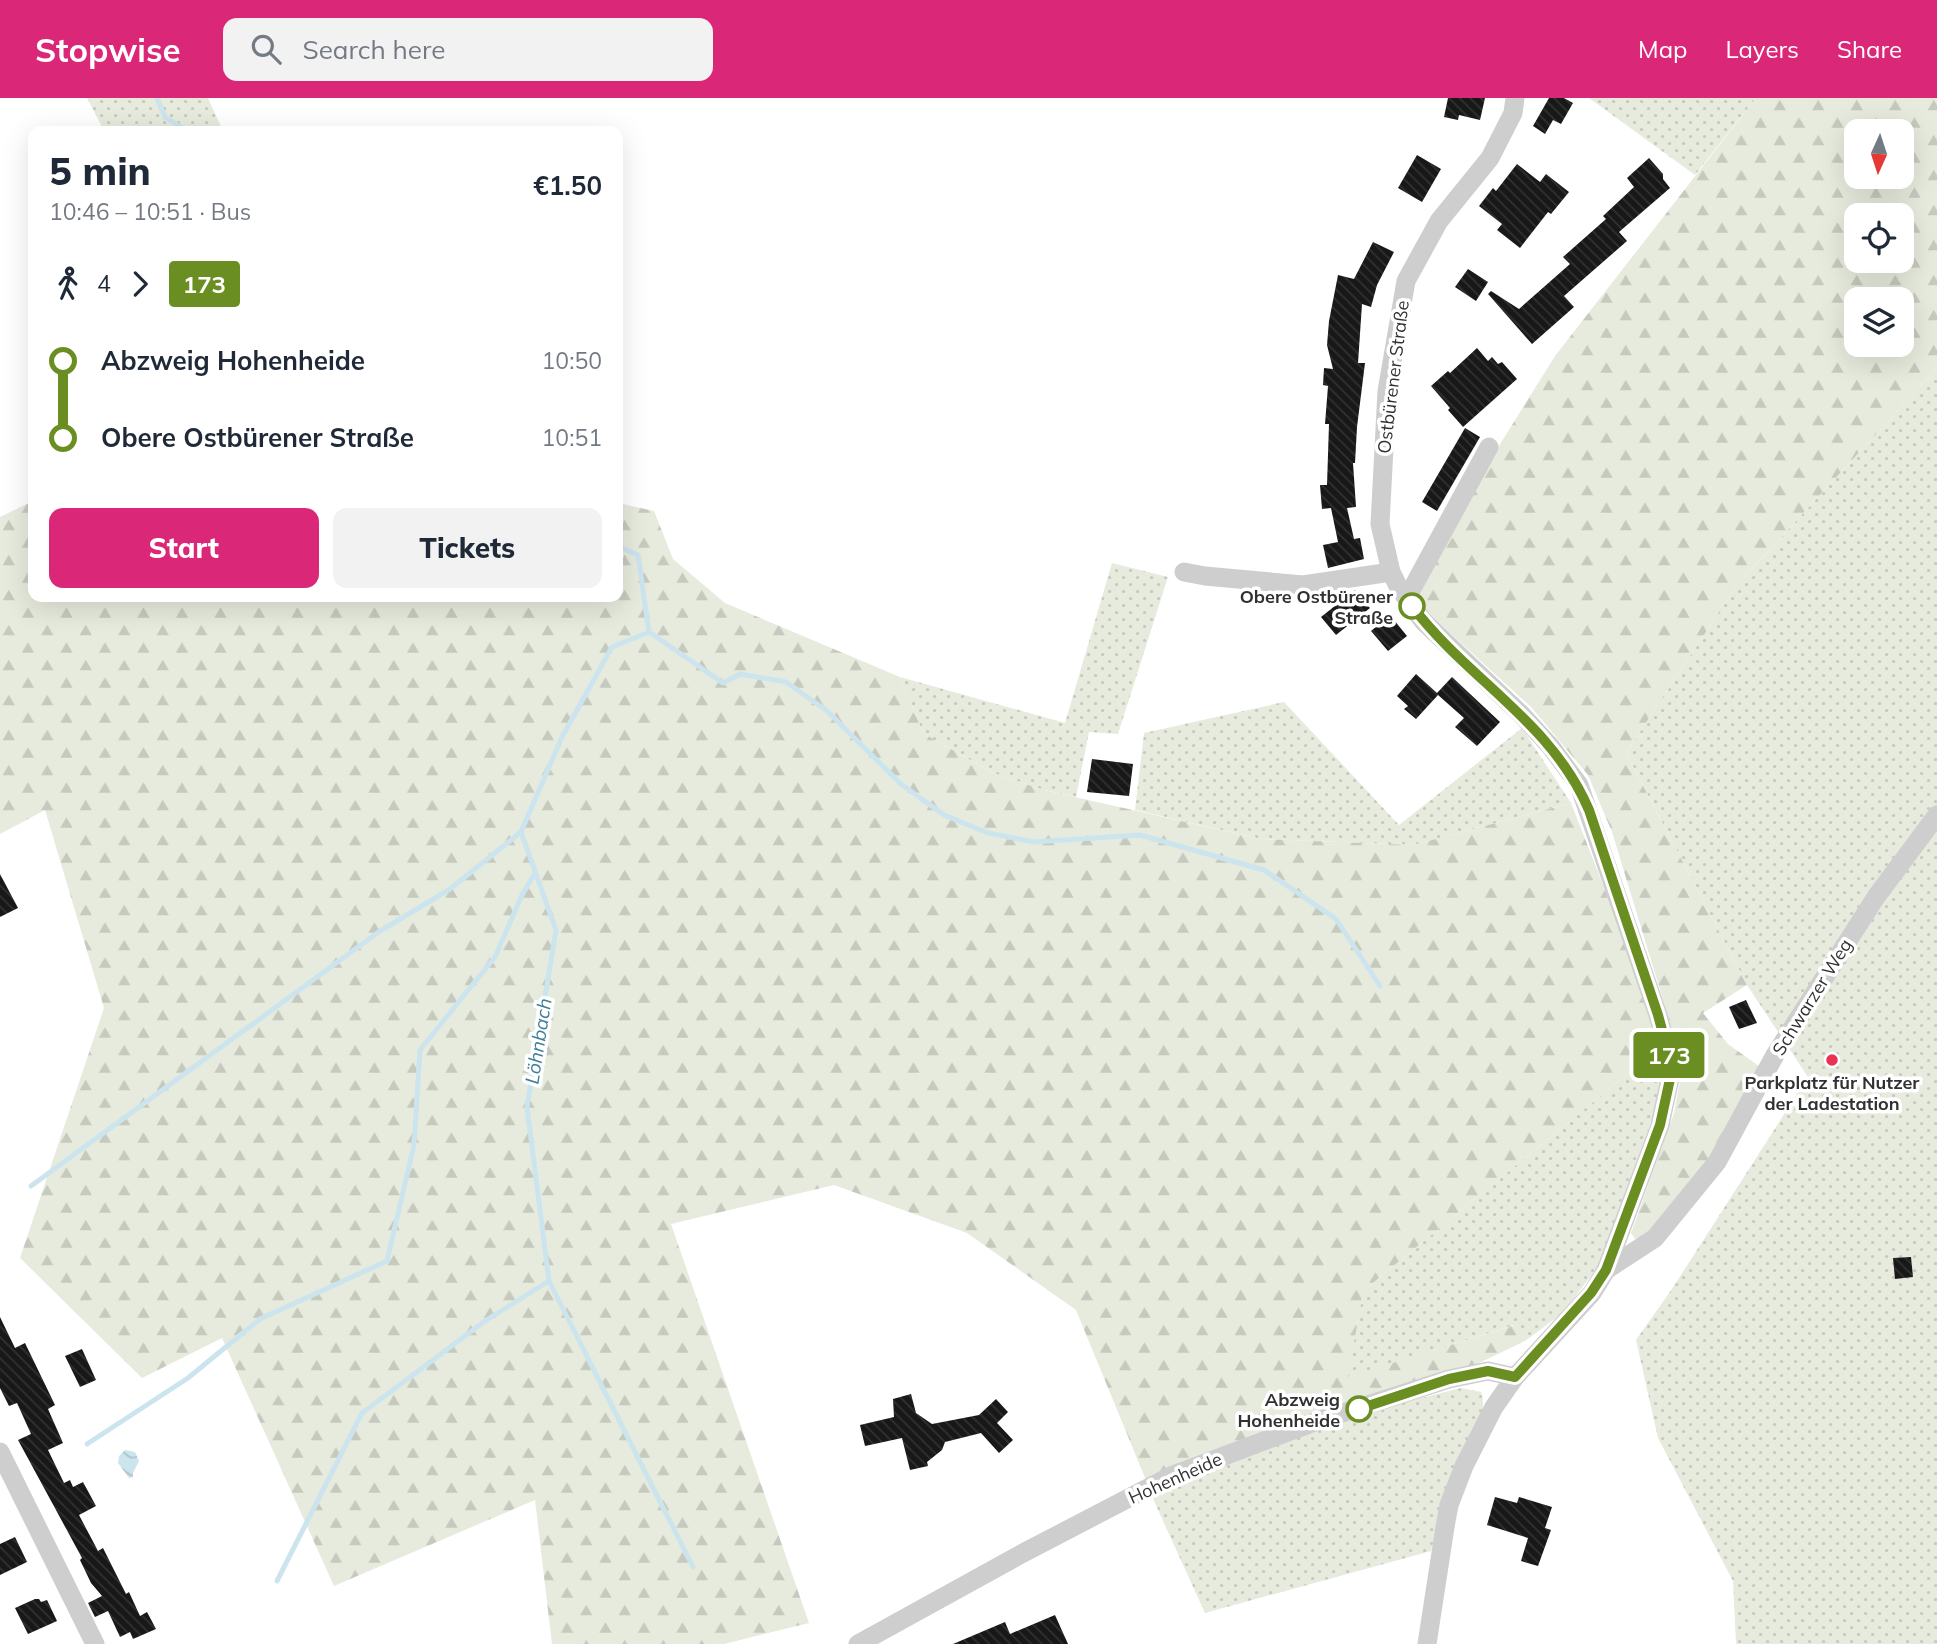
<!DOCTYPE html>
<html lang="en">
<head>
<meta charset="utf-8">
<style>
	:root { --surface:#fff; --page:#f2f2f3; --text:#1f2937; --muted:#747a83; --accent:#db2777 }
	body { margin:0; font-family:Mulish,sans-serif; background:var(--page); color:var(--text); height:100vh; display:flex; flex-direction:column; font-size:26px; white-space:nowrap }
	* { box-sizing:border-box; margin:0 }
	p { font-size:23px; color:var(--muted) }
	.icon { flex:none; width:38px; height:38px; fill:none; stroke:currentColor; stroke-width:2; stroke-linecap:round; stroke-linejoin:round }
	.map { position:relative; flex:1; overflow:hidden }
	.panel { position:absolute; left:28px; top:28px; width:595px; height:476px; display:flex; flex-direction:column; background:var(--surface); border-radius:14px; box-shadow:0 7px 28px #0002 }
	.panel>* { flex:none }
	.badge { padding:0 14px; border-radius:5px; font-size:24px; line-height:46px }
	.needle { width:46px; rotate:183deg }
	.controls { position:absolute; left:1844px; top:21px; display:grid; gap:14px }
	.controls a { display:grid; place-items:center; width:70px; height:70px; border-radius:14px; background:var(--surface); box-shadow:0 7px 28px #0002; font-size:35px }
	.map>.badge { position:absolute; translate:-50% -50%; box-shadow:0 0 0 4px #fff }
	.legs { display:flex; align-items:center; gap:10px; height:77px; padding:0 21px; font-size:23px }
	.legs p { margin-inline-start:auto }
	.overview { display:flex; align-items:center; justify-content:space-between; height:119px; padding:0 21px }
	h1 { font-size:38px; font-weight:800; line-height:52px }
	.action { display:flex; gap:14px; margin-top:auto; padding:14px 21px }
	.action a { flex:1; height:80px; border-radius:14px; background:var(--accent); color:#fff; font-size:28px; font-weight:800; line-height:80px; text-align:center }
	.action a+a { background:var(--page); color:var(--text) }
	ul { padding:0 21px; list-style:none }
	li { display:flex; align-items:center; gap:24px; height:77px; font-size:26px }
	li i { display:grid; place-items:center; width:10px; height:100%; margin:0 9px; background:currentColor }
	li i::after { content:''; width:18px; height:18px; margin:-9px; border:5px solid; border-radius:50%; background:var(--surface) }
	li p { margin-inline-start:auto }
	li:first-child i { background:linear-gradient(#0000 50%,currentColor 0) }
	li:last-child i { background:linear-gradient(currentColor 50%,#0000 0) }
	header { display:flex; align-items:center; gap:42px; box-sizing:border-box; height:98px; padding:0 35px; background:var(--accent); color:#fff }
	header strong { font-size:33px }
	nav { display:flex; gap:38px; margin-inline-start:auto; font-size:24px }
	.search { width:490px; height:63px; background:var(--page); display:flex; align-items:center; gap:18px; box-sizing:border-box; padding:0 24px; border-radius:14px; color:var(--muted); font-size:26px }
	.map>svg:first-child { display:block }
	.grass { fill:url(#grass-dots) }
	.forest { fill:url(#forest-firs); fill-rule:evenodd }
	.water { fill:url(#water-waves) }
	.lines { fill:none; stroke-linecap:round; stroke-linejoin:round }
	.stream { stroke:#cce4ee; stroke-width:5 }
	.building { fill:url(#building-back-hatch) }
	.minor { stroke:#cecece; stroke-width:19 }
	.line-1-casing { stroke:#fff; stroke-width:16 }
	.line-1 { stroke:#6b8e23; stroke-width:10 }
	.stop-1-dot { fill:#fff; stroke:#6b8e23; stroke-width:3.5 }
	.poi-dot { fill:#ea3253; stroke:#fff; stroke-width:2.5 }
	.labels { text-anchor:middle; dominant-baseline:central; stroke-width:7; stroke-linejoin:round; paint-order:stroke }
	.street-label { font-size:18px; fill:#313131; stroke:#fff }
	.stop-label { font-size:18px; font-weight:bold; fill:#313131; stroke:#fff; text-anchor:end }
	.poi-label { font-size:18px; font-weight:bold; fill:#313131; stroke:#fff }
	.water-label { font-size:19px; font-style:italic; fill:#3c7e97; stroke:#fff }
</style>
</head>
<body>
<header>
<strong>Stopwise</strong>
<div class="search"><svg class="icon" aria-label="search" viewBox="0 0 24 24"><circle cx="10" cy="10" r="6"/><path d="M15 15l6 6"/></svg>Search here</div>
<nav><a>Map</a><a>Layers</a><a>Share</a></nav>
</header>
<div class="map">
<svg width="1937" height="1546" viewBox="0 0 1937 1546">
	<defs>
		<pattern id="grass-dots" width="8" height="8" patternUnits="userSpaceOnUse" patternTransform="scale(1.75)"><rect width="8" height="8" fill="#e6ebdd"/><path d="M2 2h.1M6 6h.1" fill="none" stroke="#c6cabe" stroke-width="1.8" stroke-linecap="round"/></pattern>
		<pattern id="forest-firs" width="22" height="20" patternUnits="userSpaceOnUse" patternTransform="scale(1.75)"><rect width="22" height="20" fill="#e6ebdd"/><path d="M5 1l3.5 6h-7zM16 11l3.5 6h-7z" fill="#c6cabe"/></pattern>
		<pattern id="water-waves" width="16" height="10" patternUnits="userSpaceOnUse" patternTransform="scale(1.75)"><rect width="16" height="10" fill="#cce4ee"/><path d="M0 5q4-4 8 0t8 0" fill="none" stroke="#b0c4cd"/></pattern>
		<pattern id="building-back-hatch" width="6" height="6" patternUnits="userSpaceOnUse" patternTransform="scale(1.75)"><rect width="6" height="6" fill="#181818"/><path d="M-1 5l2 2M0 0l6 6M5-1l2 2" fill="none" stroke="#313131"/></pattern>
	</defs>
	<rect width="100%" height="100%" fill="#fff"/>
	<g class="grass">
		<path d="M87,0H208L223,33H104Z"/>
		<path d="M1589,0H1756L1695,77Z"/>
		<path d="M1937,270V1546H1736L1733,1483L1658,1340L1636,1242L1672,1191L1808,979L1747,887L1626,655L1737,487Z"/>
		<path d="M1112,465L1168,479L1118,636L1089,634L1076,699L1044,692L993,675L923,635L900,579L1065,625Z"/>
		<path d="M1284,604L1399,727L1522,630L1571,705L1413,747L1261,741L1135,712L1144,635Z"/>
		<path d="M1660,949L1662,982L1656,1009L1599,1167L1563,1215L1525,1243L1514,1227L1347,1280L1363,1193Z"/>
		<path d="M1461,1290L1481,1294C1491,1324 1463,1352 1453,1379C1445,1403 1438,1428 1431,1453L1205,1515L1149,1392L1314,1327Z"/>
	</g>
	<g class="forest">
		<path d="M1756,0H1937V270L1737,487L1626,655L1747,887L1703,915L1728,946L1763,971L1711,1059L1650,1133L1641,1140L1635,1141L1631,1135L1674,1015L1681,978L1678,951L1612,734L1588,677L1531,609L1416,504L1489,364L1555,258ZM1857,33H1902V79H1857ZM1857,117H1902V163H1857ZM1857,201H1902V247H1857Z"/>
		<path d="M33,403V499H618V405L654,413L673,461L725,505L900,579L923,635L993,675L1044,692L1261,741L1413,747L1571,705L1620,830L1660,949L1363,1193L1348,1279L1515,1227L1525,1243L1450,1279L1148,1387L1076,1212L967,1135L834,1087L671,1126L809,1525L724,1546H552L535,1402L334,1488L222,1240L142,1280L20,1160L104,910L45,712L0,736V419Z"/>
	</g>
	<path class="water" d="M125,1352L135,1354L139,1363L133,1375V1379L129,1380L118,1365L119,1358Z"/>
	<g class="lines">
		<g class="stream">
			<path d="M157,0L165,19L187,33"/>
			<path d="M618,448L638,457L649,534L612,549L562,639L521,734L556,832L527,1009L549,1183L693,1469"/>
			<path d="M649,534L723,585L740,576L786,584L827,613L901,686L944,717L988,735L1034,744L1140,737L1264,772L1336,821L1380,888"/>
			<path d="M31,1088L380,833L450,791L521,734"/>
			<path d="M87,1346L188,1280L260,1221L387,1163L414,1047L420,952L495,859L522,797L535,775"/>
			<path d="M277,1483L362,1315L485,1223L549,1183"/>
		</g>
	</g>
	<g class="building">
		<path d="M1448,0H1485L1480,22L1459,17L1458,22L1444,19Z"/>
		<path d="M1549,0H1564L1573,5L1561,26L1553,22L1545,36L1533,28Z"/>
		<path d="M1417,57L1441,71L1422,104L1398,90Z"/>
		<path d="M1649,60L1663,76V81L1670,90L1619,134L1627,143L1564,198L1574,209L1532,246L1488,196L1491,193L1519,211L1570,166L1563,159L1606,121L1603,118L1634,89L1627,80Z"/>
		<path d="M1517,66L1540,84L1546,76L1569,94L1551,116L1548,114L1520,150L1497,132L1502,126L1479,108L1493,90L1496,93Z"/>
		<path d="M1373,144L1394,154L1377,187L1371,209L1362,206L1358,265H1365L1357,329L1355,365H1353L1356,409L1347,410L1354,441L1360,440L1364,461L1328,470L1323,447L1338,444L1331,410L1322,411L1320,387H1327L1329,326H1325L1328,288L1323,287L1324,270L1333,271L1327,247L1329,223L1338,177L1354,181Z"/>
		<path d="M1468,171L1488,184L1476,203L1455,189Z"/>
		<path d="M1477,250L1488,263L1492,259L1498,266L1502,264L1517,281L1463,329L1448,312L1450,310L1431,288L1448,273L1450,275Z"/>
		<path d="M1465,330L1480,339L1437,413L1422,404Z"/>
		<path d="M1355,492L1370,510L1336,537L1321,519Z"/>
		<path d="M1390,517L1407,538L1388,553L1371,533Z"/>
		<path d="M1416,576L1437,595L1452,579L1500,624L1477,648L1455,629L1464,620L1438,597L1416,621L1404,611L1408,608L1397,598Z"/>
		<path d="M1092,661L1133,666L1129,698L1087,694Z"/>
		<path d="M0,776L18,810L0,819Z"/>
		<path d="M1746,902L1757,925L1739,931L1729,909Z"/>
		<path d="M1911,1159L1913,1179L1895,1181L1893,1160Z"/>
		<path d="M0,1219L15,1250L25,1245L55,1307L48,1311L63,1345L48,1352L64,1385L70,1382L73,1389L83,1384L96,1408L79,1417L98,1453L103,1450L126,1496L129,1494L140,1518L147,1514L156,1531L133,1541L130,1534L120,1539L108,1513L95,1519L88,1505L102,1498L91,1485L80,1462L82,1460L18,1342L31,1336L17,1305L9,1308L0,1290Z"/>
		<path d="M82,1251L96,1282L80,1289L65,1258Z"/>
		<path d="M911,1296L916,1315L932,1326L979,1317L996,1301L1008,1314L997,1325L1013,1342L999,1355L981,1335L945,1344L942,1352L927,1364L928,1368L910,1372L902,1340L865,1348L860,1327L894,1319L893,1301Z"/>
		<path d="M1495,1399L1517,1405L1519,1399L1552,1409L1545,1430L1551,1432L1538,1468L1521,1463L1528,1440L1487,1427Z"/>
		<path d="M15,1439L27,1464L0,1477V1446Z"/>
		<path d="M35,1501H39L41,1504L47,1502L57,1523L28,1536L15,1510Z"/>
		<path d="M1055,1517L1068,1546H953L1005,1524L1010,1536Z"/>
	</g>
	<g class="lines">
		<g class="minor">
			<path d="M1184,474L1205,478L1303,487L1391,474"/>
			<path d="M1407,500L1489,349"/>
			<path d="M1606,1172L1655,1140L1717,1064L1775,957L1876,799L1937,717"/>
			<path d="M0,1354L95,1546"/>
			<path d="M858,1546L1025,1454L1171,1378L1317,1323L1449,1281L1488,1273L1515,1279"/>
			<path d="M1427,1546L1445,1429L1449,1407L1464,1368L1494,1309L1515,1279L1592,1195L1606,1172L1660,1027L1670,981L1668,953L1658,917L1579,687L1551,649L1521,616L1423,523L1399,490L1391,474L1380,426L1387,293L1406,183L1439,123L1490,60L1513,15L1515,0"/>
		</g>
	</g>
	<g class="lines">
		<defs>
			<path id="line-1" d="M1359,1311L1449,1281L1488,1273L1515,1279L1591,1195L1606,1172L1660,1027L1670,981L1668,954L1658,917L1589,712C1551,623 1468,582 1412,508"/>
		</defs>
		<use href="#line-1" class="line-1-casing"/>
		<use href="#line-1" class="line-1"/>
	</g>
	<g class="stop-1-dot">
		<circle cx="1412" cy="508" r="12"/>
		<circle cx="1359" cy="1311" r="12"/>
	</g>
	<circle class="poi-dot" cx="1832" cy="962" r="7"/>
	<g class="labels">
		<g class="street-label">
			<text transform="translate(1393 279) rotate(-83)">Ostbürener Straße</text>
			<text transform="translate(1812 899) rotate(-58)">Schwarzer Weg</text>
			<text transform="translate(1175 1380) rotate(-24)">Hohenheide</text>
		</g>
		<g class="stop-label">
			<text x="1393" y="498">Obere Ostbürener<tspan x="1393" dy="21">Straße</tspan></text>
			<text x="1340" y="1301">Abzweig<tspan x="1340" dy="21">Hohenheide</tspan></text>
		</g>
		<g class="poi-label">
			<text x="1832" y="984">Parkplatz für Nutzer<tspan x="1832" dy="21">der Ladestation</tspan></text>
		</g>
		<g class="water-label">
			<text transform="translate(538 943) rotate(-81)">Löhnbach</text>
		</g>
	</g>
</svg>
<div class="controls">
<a><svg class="needle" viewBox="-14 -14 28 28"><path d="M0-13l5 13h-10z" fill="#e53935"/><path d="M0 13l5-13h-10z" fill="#747a83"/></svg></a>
<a><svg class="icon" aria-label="locate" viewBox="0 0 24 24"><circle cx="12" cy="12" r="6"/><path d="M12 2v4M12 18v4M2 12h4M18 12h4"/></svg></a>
<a><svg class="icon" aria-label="layers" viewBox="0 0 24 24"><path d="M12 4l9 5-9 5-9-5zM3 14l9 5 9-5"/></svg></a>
</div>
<b class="badge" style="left:1669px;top:957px;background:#6b8e23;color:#fff">173</b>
<section class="panel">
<div class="overview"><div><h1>5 min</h1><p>10:46 – 10:51 · Bus</p></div><b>€1.50</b></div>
<div class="legs"><svg class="icon" aria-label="walk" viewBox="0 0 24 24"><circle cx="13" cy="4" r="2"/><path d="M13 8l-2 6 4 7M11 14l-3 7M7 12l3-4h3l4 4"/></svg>4<svg class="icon" aria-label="forward" viewBox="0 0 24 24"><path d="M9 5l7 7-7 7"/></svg><b class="badge" style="background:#6b8e23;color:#fff">173</b></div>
<ul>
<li><i style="color:#6b8e23"></i><b>Abzweig Hohenheide</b><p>10:50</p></li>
<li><i style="color:#6b8e23"></i><b>Obere Ostbürener Straße</b><p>10:51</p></li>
</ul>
<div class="action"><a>Start</a><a>Tickets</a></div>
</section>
</div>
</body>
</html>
